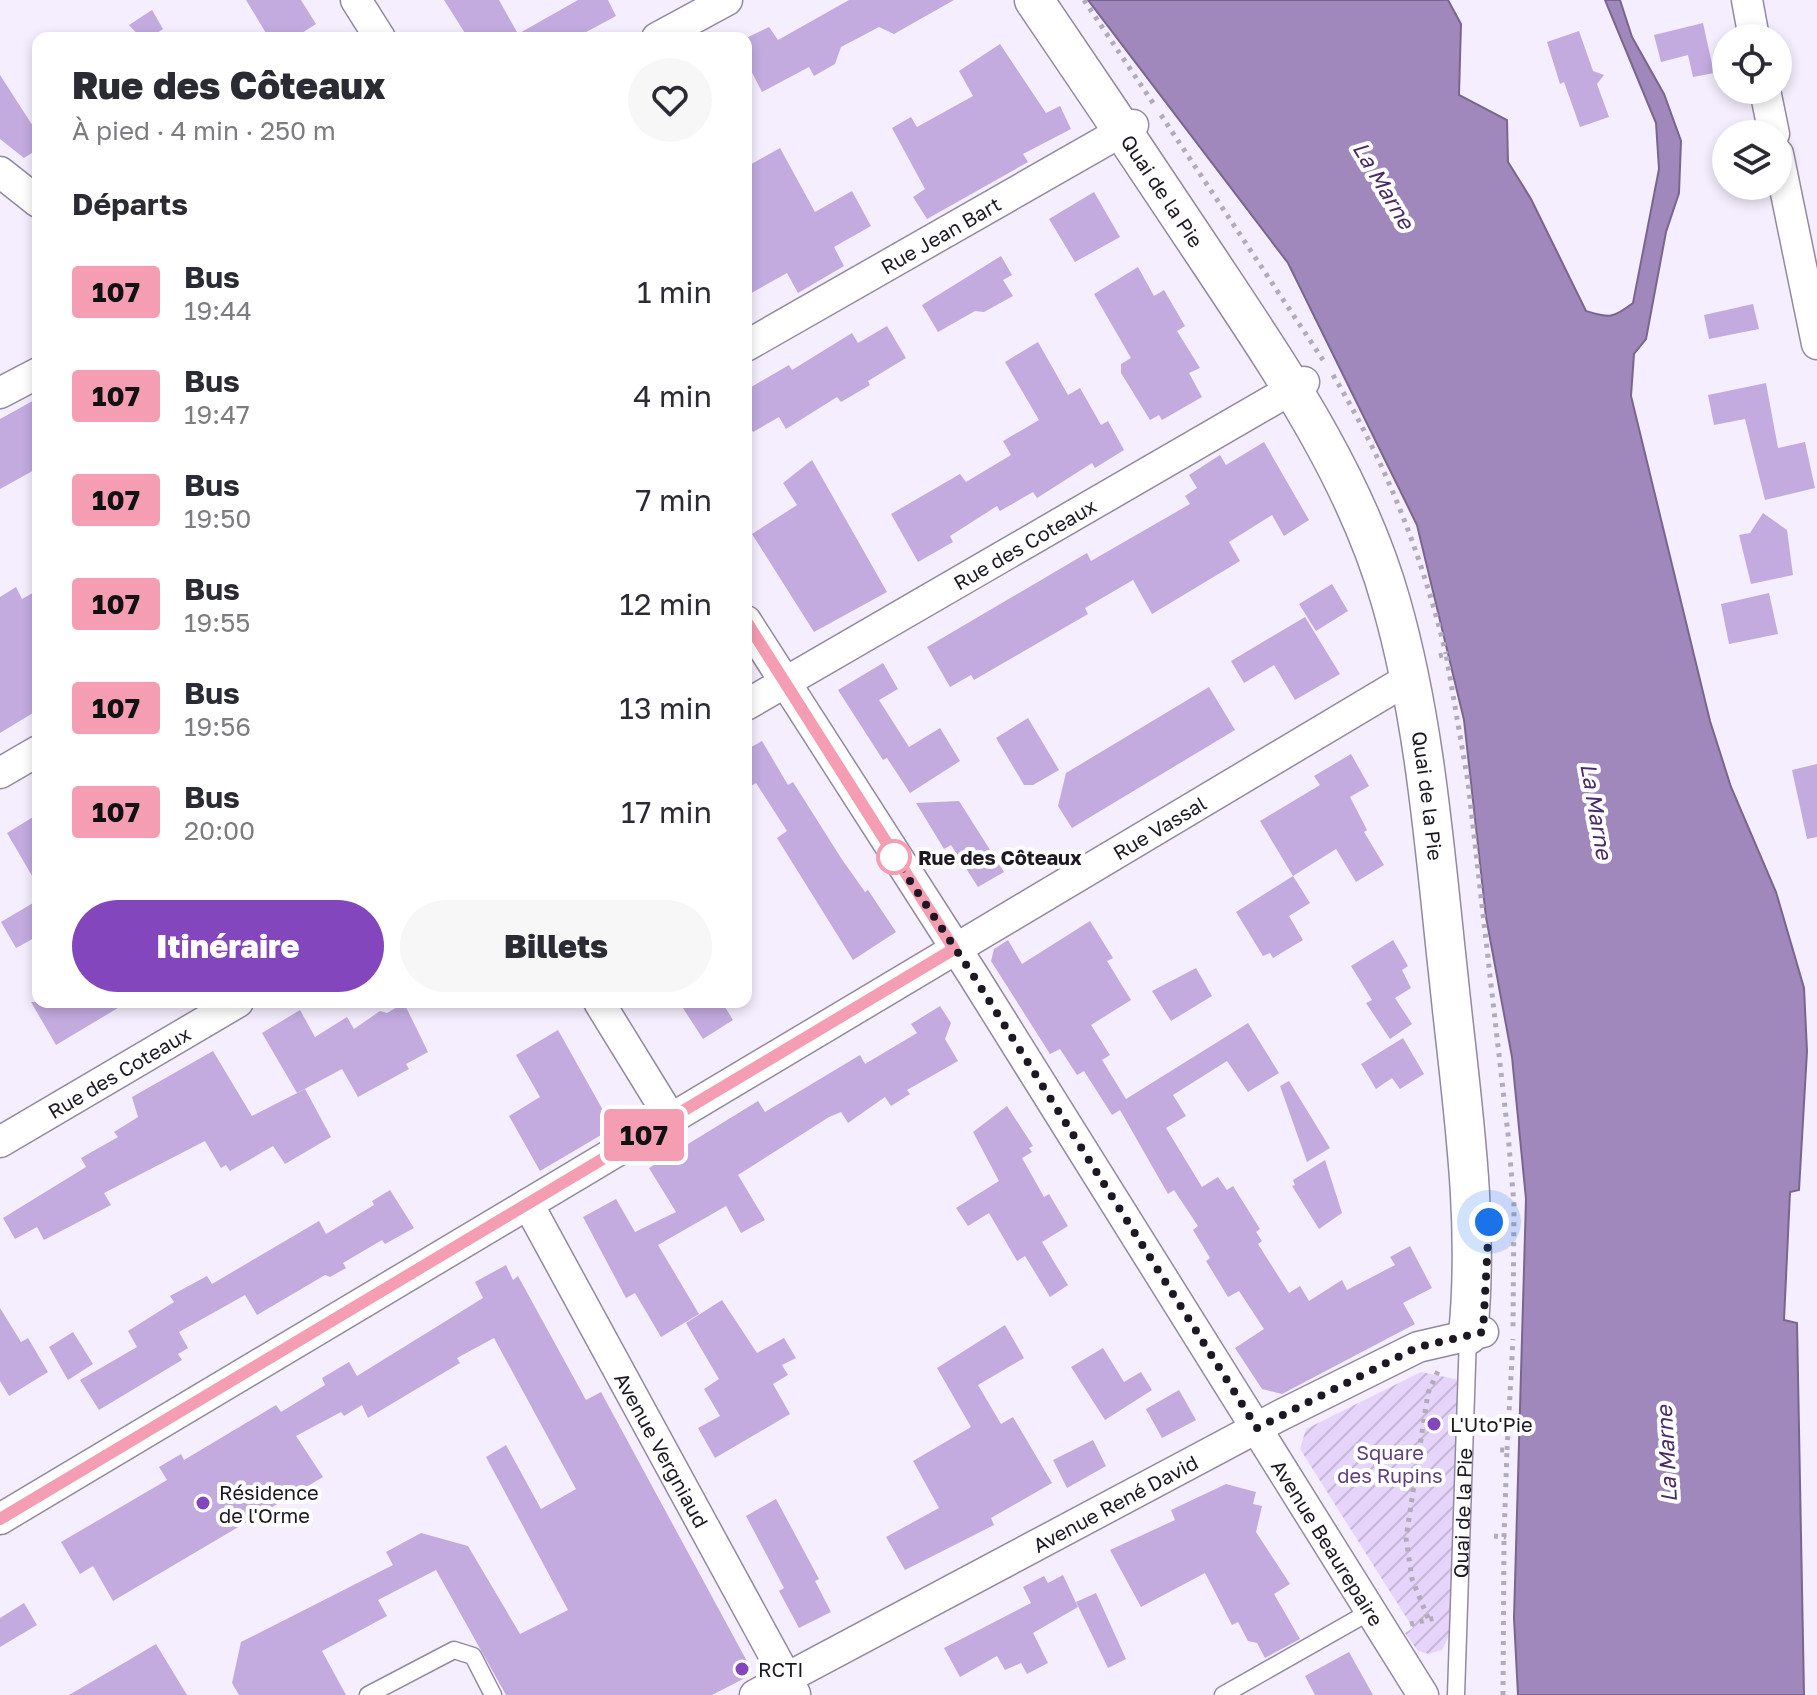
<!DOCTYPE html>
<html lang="fr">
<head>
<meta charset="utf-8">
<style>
	:root { --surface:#fff; --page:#f7f7f7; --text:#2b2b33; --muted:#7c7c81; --accent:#8446bc }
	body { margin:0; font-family:"Golos Text",sans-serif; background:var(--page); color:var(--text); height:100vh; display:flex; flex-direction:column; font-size:30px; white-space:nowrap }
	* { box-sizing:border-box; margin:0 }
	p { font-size:26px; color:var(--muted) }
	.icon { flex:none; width:44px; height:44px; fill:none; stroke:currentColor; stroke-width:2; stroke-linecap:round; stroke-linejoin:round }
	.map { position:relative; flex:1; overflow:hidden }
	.panel { position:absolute; left:32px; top:32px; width:720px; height:976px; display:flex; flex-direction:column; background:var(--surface); border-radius:16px; box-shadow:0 4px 12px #0003 }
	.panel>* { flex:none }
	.badge { padding:0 16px; border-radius:6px; font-size:28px; line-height:52px }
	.fabs { position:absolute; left:1712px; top:24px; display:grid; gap:16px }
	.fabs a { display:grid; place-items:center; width:80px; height:80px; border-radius:50%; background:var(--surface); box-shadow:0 4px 12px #0003; font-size:40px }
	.you { position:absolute; width:40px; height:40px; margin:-20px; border:6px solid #fff; border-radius:50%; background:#1a73e8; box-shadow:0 0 0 12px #1a73e833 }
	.map>.badge { position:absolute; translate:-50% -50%; box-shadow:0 0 0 4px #fff }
	h2 { padding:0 40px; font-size:30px; line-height:72px }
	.round { display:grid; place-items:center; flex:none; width:84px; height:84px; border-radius:42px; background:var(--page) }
	.overview { display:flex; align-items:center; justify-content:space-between; height:136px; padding:0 40px }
	h1 { font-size:38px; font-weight:800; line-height:60px }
	.cta { display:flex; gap:16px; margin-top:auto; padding:16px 40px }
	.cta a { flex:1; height:92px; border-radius:48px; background:var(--accent); color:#fff; font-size:32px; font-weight:800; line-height:92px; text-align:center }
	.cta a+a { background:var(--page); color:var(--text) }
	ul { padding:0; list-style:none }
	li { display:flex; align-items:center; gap:24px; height:104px; padding:0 40px }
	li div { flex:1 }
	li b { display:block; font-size:30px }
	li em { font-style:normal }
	li .badge { min-width:88px; font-weight:700; text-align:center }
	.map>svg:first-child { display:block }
	.garden { fill:url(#garden-furrows) }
	.water { fill:#a088bc; stroke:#79668e; stroke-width:2 }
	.building { fill:#c3abe0 }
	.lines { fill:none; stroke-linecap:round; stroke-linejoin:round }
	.service-casing { stroke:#9389a1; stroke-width:19 }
	.minor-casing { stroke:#9389a1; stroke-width:33 }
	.tertiary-casing { stroke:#9389a1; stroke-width:41 }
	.path { stroke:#b2acba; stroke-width:5; stroke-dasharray:4 6; stroke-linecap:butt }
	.service { stroke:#fff; stroke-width:16 }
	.minor { stroke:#fff; stroke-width:30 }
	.tertiary { stroke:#fff; stroke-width:38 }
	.line-casing { stroke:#fff; stroke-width:18 }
	.line { stroke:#f59eb3; stroke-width:12 }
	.walk { stroke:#1d1822; stroke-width:8; stroke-dasharray:0 14.4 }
	.stop-dot { fill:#fff; stroke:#f59eb3; stroke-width:4 }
	.poi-dot { fill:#8446bc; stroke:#fff; stroke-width:3 }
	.labels { text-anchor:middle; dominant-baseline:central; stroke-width:8; stroke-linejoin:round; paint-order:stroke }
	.street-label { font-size:20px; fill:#1d1822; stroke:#fff }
	.stop-label { font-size:20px; font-weight:bold; fill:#1d1822; stroke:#fff; text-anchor:start }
	.poi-label { font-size:20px; fill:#1d1822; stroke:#fff; text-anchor:start }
	.park-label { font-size:20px; fill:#603f80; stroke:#fff }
	.water-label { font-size:22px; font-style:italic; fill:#492968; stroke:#fff }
</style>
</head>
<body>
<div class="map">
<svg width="1817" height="1695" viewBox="0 0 1817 1695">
	<defs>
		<pattern id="garden-furrows" width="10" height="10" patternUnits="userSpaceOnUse" patternTransform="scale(2)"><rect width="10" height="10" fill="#e6d4fb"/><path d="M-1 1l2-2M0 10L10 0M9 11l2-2" fill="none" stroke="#c5b5d7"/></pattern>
	</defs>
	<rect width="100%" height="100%" fill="#f5eefe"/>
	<path class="garden" d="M1421,1372L1460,1380L1449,1636L1442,1650L1429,1654L1418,1651L1405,1633L1413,1628L1300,1449L1306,1429Z"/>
	<path class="water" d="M1088,0H1448L1461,24L1459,95L1507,120L1508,162L1531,199L1586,311C1610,318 1612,319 1633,303L1659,169L1656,123L1605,0H1620L1632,37L1664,94L1681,141L1679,193L1666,232L1646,339L1634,354L1631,396L1710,721L1731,787L1776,892L1804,988L1807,1051L1799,1190L1790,1192L1784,1320L1797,1323L1804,1695H1518L1514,1618L1526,1199L1512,1057L1486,917L1464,720L1417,525L1288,263Z"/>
	<g class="building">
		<path d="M246,0H301L316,24L294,38H269Z"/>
		<path d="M444,0H499L518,34L578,0H608L616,16L575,38H468Z"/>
		<path d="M849,0H954L894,34L879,27L841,47L835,64L814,76L809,67L762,92L746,61V38L769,27L778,40Z"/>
		<path d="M152,10L163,29L150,38H141L129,25Z"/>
		<path d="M1703,23L1714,73L1693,77L1688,55L1661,62L1654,35Z"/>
		<path d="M1579,31L1593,71L1604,75L1597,84L1609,117L1580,127L1564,82L1560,84L1547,42Z"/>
		<path d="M1000,44L1046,113L1060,106L1071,129L1023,154L1028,162L927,219L913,197L925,189L892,128L911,117L917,127L973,96L959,71Z"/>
		<path d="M0,75L38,134V149L24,158L0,139Z"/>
		<path d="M780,148L815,212L852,191L871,226L834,247L844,266L798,293L787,273L746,296V167Z"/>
		<path d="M1094,192L1120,237L1075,262L1049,219Z"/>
		<path d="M1001,256L1012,275L1003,280L1013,296L984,312L975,311L938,332L922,305Z"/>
		<path d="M1138,267L1154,296L1164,290L1185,326L1177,331L1200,368L1189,373L1202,397L1162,420L1159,415L1150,420L1121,373V364L1131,358L1094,294Z"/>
		<path d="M1753,304L1759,329L1709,339L1704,315Z"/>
		<path d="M887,326L906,358L868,381L870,385L841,402L837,397L786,429L779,417L753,432L746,420V390L789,365L792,370L852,333L858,343Z"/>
		<path d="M1038,342L1068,395L1080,388L1101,425L1108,421L1124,450L1095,468L1092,463L1037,498L1033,492L1000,511L997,506L950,536L953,542L918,562L891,514L960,474L966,482L1011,455L1003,441L1039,420L1005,362Z"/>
		<path d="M1766,383L1778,448L1805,442L1815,488L1765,500L1745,419L1714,425L1708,395Z"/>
		<path d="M38,398V468L0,489V419Z"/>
		<path d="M1264,442L1309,520L1284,536L1272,515L1229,542L1240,561L1152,614L1133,580L1085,608L1088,614L974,680L971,675L950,687L927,647L1087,553L1091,561L1190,504L1185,496L1197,488L1189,475L1220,455L1226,465Z"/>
		<path d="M812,460L887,592L814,632L752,534L797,505L783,483Z"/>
		<path d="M1763,513L1787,530L1793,575L1751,584L1739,535L1750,533Z"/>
		<path d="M1332,584L1348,611L1316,631L1299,604Z"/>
		<path d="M16,587L22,599L38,590V710L0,733V597Z"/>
		<path d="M1769,593L1778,634L1729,644L1721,604Z"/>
		<path d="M1305,617L1340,674L1295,700L1274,665L1244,683L1231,661Z"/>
		<path d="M883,663L898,689L879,700L909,747L940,728L960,761L910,793L887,758L883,760L838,690Z"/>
		<path d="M1209,687L1235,730L1072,828L1058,806L1066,773Z"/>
		<path d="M1028,718L1059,770L1033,785H1024L996,738Z"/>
		<path d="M762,741L788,785L793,782L841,858L865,892L868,890L896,932L853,960L777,838L787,831L756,783L746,789V750Z"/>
		<path d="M1351,754L1369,786L1350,797L1367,830L1364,832L1384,865L1356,882L1336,849L1293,876L1310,903L1289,916L1303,940L1273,958L1270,953L1263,956L1236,912L1293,876L1260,821L1320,785L1314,776Z"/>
		<path d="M1817,764V837L1807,839L1792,770Z"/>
		<path d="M959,801L1004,872L978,887L951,845L944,849L916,803Z"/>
		<path d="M38,814V886L7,833Z"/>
		<path d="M38,900V936L16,948L1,922Z"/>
		<path d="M1090,921L1113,958L1107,961L1131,1000L1091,1025L1110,1055L1102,1060L1126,1099L1248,1023L1279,1073L1248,1092L1227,1061L1173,1095L1186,1116L1166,1128L1202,1187L1218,1177L1227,1190L1233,1186L1260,1229L1256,1232L1262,1241L1258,1244L1289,1293L1300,1286L1309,1301L1342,1280L1347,1290L1395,1265L1390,1257L1410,1246L1432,1288L1403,1303L1415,1324L1282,1394L1262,1389L1235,1348L1264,1329L1239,1291L1228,1297L1206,1261L1210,1258L1193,1230L1198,1226L1174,1190L1168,1194L1120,1110L1112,1115L1084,1071L1077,1075L1060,1049L1050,1054L991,961L994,949L1008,940L1022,964Z"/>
		<path d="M1393,940L1408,966L1402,970L1411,988L1395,998L1412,1024L1390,1039L1366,1003L1372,1000L1351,966Z"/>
		<path d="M1196,968L1212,996L1171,1021L1152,991Z"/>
		<path d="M31,1002H128L56,1045Z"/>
		<path d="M679,1002H722L733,1020L703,1039Z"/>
		<path d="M404,1003L428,1052L406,1064L409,1069L358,1097L342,1069L297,1093L262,1033L300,1010L315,1037L347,1017L354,1029L380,1011L387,1013Z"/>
		<path d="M940,1006L951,1023L945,1039L958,1061L907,1090L910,1094L891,1106L885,1097L848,1123L841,1112L829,1117L738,1175L765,1220L741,1233L726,1206L658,1245L699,1314L661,1337L635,1293L626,1298L583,1217L616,1199L635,1232L676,1212L649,1168L758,1101L765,1112L860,1055L865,1064L917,1033L911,1024Z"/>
		<path d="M558,1030L613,1128L540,1171L509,1116L540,1097L516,1055Z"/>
		<path d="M1403,1038L1424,1074L1400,1089L1392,1078L1376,1089L1361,1064Z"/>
		<path d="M213,1051L252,1116L305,1089L331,1137L285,1164L273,1146L230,1171L226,1165L221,1168L205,1141L104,1193L111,1205L44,1240L37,1227L15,1239L3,1218L86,1167L81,1158L118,1137L114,1132L138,1117L132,1097Z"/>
		<path d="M1289,1081L1330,1148L1307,1162L1280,1086Z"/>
		<path d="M1007,1106L1033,1146L1029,1148L1032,1152L1022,1158L1044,1197L1049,1194L1068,1226L1042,1242L1068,1285L1050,1297L1025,1256L1017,1261L989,1213L968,1226L956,1208L999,1181L973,1132Z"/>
		<path d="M1325,1160L1342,1213L1319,1229L1292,1186L1295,1185L1293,1180Z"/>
		<path d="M390,1190L414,1228L385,1244L382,1240L343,1263L346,1268L330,1277L325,1275L257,1315L245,1295L179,1332L188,1348L178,1354L182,1360L99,1410L80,1380L137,1347L128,1331L174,1302L170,1296L207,1276L212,1284L319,1221L326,1234L374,1205L372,1201Z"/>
		<path d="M506,1265L513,1280L518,1276L586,1400L601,1392L749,1665L747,1677L712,1695H506L436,1570L378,1600L387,1616L322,1651L346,1695H239L232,1683L241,1642L393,1565L386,1552L421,1533L468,1546L520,1634L568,1610L486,1457L506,1445L541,1509L576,1489L494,1338L457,1358L460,1363L368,1418L362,1405L344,1416L341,1412L296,1436L323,1477L113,1601L93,1566L80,1574L61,1542L167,1480L159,1467L181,1454L184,1460L276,1405L281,1412L325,1385L322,1378L349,1362L357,1376L483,1298L475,1282Z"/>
		<path d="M722,1300L757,1353L784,1338L796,1358L782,1365L788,1375L773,1384L790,1414L715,1458L698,1428L720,1416L704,1389L719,1379L686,1323Z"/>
		<path d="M0,1308L21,1342L28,1338L48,1372L9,1396L0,1381Z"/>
		<path d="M1005,1325L1024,1358L978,1385L1001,1424L1013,1417L1052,1483L991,1518L994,1525L905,1570L886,1537L939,1508L913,1461L971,1427L937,1368Z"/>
		<path d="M73,1332L93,1364L68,1380L49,1347Z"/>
		<path d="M1103,1348L1124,1382L1141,1372L1152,1390L1105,1420L1071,1367Z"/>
		<path d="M1179,1390L1196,1420L1162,1438L1146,1409Z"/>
		<path d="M1093,1440L1106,1466L1067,1488L1053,1460Z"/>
		<path d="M1226,1484L1256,1492L1253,1504L1262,1506L1256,1532L1290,1584L1274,1594L1300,1639L1265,1658L1257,1643L1248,1641L1238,1622L1232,1625L1205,1573L1141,1607L1110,1550L1175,1520L1171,1510Z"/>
		<path d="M776,1499L819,1579L815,1581L831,1612L799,1628L779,1591L784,1588L746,1516Z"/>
		<path d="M1063,1575L1078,1607L1033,1633L1048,1663L1027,1674L1021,1663L1005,1670L997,1656L960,1677L944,1648L1031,1603L1023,1587L1044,1576L1048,1583Z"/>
		<path d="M1096,1593L1126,1659L1108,1668L1076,1602Z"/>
		<path d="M24,1603L37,1625L0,1647V1618Z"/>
		<path d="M156,1644L187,1695H69L129,1660Z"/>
		<path d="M1349,1652L1373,1695H1315L1305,1676Z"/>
	</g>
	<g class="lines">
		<defs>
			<g id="service">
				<path d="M368,1695L454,1650L473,1656L493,1695"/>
				<path d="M1223,1695L1371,1611"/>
				<path id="s1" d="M1456,1695L1468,1335"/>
			</g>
			<g id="minor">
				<path d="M356,0L380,38"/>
				<path d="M1747,0L1754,38"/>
				<path d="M657,38L727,0"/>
				<path d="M1765,90L1774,134"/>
				<path d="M1778,154L1817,344"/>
				<path d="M0,172L38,202"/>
				<path id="s2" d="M746,346L1133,125"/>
				<path d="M0,393L38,373"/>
				<path id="s3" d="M746,621L973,975L1423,1695"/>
				<path id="s4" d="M746,705L1304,382"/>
				<path d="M0,773L38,751"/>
				<path d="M599,1002L671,1119"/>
				<path id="s5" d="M0,1142L238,1002"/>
				<path id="s6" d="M528,1204L795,1694"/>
				<path id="s7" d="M0,1519L1410,678"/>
				<path id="s8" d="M755,1695L1279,1416L1418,1347L1483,1332"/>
			</g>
			<g id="tertiary">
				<path id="s9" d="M1034,0C1094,88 1153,176 1212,265C1282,371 1356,478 1391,602C1426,724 1435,855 1449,981C1461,1099 1480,1216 1468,1335"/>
			</g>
		</defs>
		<use href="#service" class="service-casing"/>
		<use href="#minor" class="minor-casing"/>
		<use href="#tertiary" class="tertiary-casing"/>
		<g class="path">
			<path d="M1084,0L1153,103"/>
			<path d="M1161,115L1323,360"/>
			<path d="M1333,375C1386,463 1422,555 1446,654"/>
			<path d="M1439,656L1446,654L1468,782L1508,1134L1514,1204L1513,1329"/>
			<path d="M1507,1450L1513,1339"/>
			<path d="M1494,1536L1504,1537L1507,1450H1498"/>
			<path d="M1428,1618L1412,1579L1406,1538L1428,1393L1438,1371"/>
			<path d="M1410,1624L1439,1617"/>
			<path d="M1503,1695L1504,1537"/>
		</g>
		<use href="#service" class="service"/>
		<use href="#minor" class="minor"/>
		<use href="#tertiary" class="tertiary"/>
	</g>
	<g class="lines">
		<defs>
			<path id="line" d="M0,1519L954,949L746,621"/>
		</defs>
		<use href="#line" class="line-casing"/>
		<use href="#line" class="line"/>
		<path class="walk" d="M894,857L973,975L1257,1428L1418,1347L1483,1332L1489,1222"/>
	</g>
	<circle class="stop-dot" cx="894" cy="857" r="16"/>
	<g class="poi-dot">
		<circle cx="1434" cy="1424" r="8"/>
		<circle cx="203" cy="1503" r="8"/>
		<circle cx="742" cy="1669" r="8"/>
	</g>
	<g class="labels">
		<g class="street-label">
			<text stroke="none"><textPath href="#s9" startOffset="230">Quai de la Pie</textPath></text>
			<text stroke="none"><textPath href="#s2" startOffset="224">Rue Jean Bart</textPath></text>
			<text stroke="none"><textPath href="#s4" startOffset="322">Rue des Coteaux</textPath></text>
			<text stroke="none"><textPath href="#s9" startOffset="900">Quai de la Pie</textPath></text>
			<text stroke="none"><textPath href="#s7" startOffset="1350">Rue Vassal</textPath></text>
			<text stroke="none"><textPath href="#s5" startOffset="138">Rue des Coteaux</textPath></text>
			<text stroke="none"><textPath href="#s6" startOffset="280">Avenue Vergniaud</textPath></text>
			<text stroke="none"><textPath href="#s8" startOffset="408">Avenue René David</textPath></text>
			<text stroke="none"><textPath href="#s1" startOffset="182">Quai de la Pie</textPath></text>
			<text stroke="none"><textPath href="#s3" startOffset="1090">Avenue Beaurepaire</textPath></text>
		</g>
		<g class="stop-label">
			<text x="918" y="857">Rue des Côteaux</text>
		</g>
		<g class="poi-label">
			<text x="1450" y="1424">L'Uto'Pie</text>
			<text x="219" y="1492">Résidence<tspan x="219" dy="23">de l'Orme</tspan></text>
			<text x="758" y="1669">RCTI</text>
		</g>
		<g class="park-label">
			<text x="1390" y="1452">Square<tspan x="1390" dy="23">des Rupins</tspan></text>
		</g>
		<g class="water-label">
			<text transform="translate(1384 185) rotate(59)">La Marne</text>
			<text transform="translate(1597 811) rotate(80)">La Marne</text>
			<text transform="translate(1666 1454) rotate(-93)">La Marne</text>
		</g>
	</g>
</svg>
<div class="fabs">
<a><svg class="icon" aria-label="locate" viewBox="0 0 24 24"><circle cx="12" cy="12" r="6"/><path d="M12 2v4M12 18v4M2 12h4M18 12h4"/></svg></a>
<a><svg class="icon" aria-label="layers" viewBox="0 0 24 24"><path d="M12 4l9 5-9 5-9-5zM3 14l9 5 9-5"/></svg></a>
</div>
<div class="you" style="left:1489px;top:1222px"></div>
<b class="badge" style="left:644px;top:1135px;background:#f59eb3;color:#111">107</b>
<section class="panel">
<div class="overview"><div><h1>Rue des Côteaux</h1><p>À pied · 4 min · 250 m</p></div><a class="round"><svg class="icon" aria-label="heart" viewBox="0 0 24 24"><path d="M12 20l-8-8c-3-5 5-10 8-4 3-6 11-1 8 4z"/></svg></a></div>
<h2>Départs</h2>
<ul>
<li><span class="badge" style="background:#f59eb3;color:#111">107</span><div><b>Bus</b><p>19:44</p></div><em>1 min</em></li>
<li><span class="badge" style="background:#f59eb3;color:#111">107</span><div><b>Bus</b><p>19:47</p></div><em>4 min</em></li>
<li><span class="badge" style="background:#f59eb3;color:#111">107</span><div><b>Bus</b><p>19:50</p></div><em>7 min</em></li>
<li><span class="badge" style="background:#f59eb3;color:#111">107</span><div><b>Bus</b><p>19:55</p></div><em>12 min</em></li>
<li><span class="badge" style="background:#f59eb3;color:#111">107</span><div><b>Bus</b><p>19:56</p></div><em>13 min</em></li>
<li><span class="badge" style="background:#f59eb3;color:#111">107</span><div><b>Bus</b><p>20:00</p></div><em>17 min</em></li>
</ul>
<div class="cta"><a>Itinéraire</a><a>Billets</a></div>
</section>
</div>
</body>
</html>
